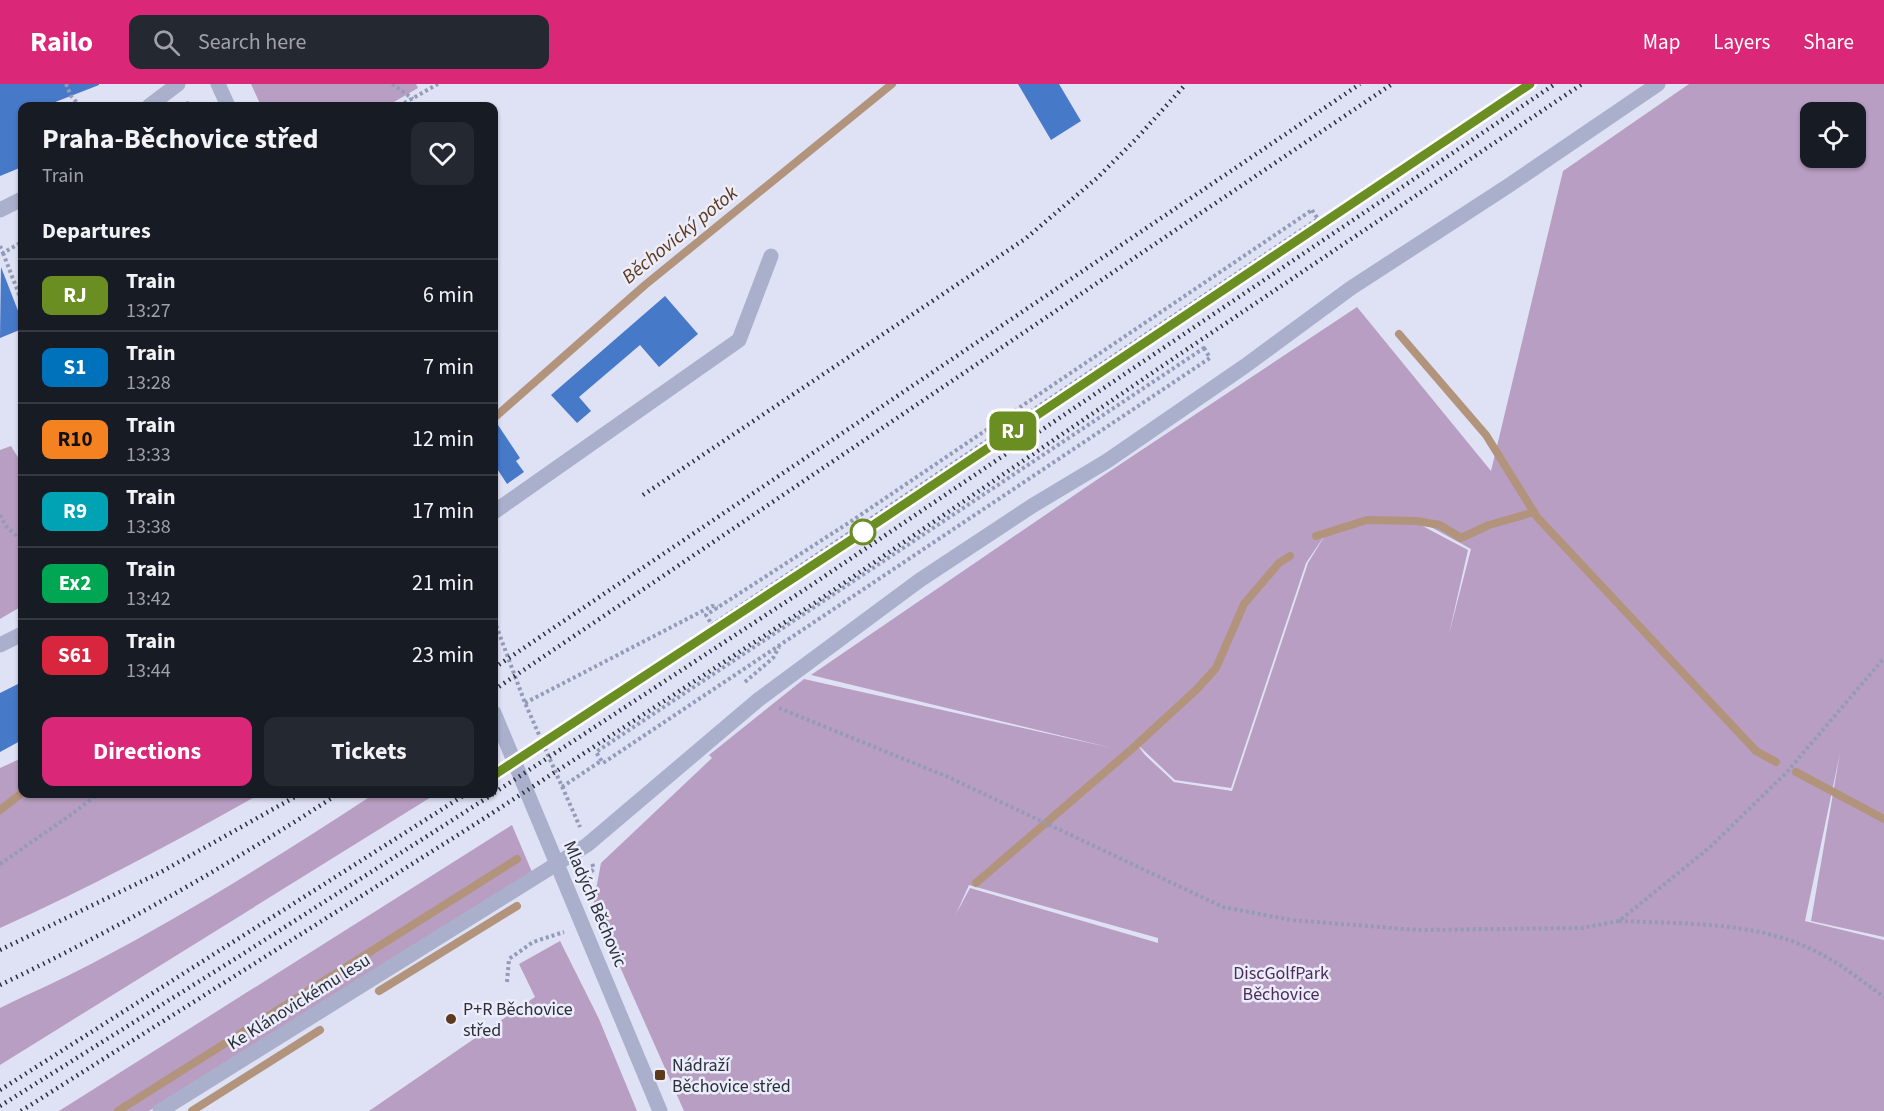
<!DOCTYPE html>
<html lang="en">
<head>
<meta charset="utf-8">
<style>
	:root { --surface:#171b24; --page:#242831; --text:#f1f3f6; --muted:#9ea1a6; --line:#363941; --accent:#db2777 }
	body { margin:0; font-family:"Source Sans 3",sans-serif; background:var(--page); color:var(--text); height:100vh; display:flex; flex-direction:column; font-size:22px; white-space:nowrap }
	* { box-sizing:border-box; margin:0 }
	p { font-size:20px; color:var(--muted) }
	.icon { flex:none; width:33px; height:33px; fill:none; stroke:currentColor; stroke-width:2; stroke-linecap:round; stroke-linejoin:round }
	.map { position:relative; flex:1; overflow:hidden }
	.side { position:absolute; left:18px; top:18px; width:480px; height:696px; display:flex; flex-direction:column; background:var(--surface); border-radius:12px; box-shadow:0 2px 4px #0004 }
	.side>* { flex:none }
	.badge { padding:0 12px; border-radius:9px; font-size:21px; line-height:39px }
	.controls { position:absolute; left:1800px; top:18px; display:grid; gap:12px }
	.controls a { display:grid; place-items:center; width:66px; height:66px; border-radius:12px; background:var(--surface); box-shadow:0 2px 4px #0004; font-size:30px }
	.map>.badge { position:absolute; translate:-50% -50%; box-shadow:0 0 0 3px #fff }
	h2 { padding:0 24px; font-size:22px; line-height:54px }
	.round { display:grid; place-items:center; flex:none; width:63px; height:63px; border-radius:12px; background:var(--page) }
	.headline { display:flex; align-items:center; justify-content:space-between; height:102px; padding:0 24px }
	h1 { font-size:28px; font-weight:700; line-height:45px }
	.action { display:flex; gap:12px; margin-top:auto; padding:12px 24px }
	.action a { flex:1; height:69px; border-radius:12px; background:var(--accent); color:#fff; font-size:24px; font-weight:700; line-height:69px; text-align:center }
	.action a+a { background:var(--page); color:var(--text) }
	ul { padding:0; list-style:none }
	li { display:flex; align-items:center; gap:18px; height:72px; padding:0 24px; border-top:2px solid var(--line) }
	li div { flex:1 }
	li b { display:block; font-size:22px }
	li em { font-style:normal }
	li .badge { min-width:66px; font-weight:700; text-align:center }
	header { display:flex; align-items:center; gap:36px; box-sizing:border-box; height:84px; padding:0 30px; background:var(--accent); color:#fff }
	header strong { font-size:28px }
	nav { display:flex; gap:33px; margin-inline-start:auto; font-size:21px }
	.search { width:420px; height:54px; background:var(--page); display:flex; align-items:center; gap:15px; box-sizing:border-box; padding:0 21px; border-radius:12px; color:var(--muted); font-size:22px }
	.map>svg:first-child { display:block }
	.green { fill:#b99ec3; fill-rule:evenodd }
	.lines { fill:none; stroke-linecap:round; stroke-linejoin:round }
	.stream { stroke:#b2937c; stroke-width:8 }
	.building { fill:#4779c9 }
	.path { stroke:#949bb8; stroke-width:4; stroke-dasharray:3 3; stroke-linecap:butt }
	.minor { stroke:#aab0cc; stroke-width:15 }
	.rail { stroke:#2a2f3a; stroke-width:4.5; stroke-dasharray:1.5 4.5; stroke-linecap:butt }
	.line-casing { stroke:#fff; stroke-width:14 }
	.line { stroke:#6b8e23; stroke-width:9 }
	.stop-dot { fill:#fff; stroke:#6b8e23; stroke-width:3 }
	.poi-dot { fill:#5d391d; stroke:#ecedfb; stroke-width:2 }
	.labels { text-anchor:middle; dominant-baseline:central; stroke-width:5; stroke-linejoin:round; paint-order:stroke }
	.street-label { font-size:18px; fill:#2a2f3a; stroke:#ecedfb }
	.park-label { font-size:18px; fill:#4d2c59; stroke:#ecedfb }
	.poi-label { font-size:18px; fill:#2a2f3a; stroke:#ecedfb; text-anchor:start }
	.water-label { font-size:20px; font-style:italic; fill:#5d391d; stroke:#ecedfb }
</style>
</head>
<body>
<header>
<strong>Railo</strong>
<div class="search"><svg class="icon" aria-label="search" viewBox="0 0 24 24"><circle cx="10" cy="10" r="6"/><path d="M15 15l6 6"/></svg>Search here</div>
<nav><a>Map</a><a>Layers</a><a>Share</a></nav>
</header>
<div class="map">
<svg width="1884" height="1027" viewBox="0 0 1884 1027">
	<rect width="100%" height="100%" fill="#dfe1f4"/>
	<g class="green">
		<path d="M251,0H416L418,4L387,22H261Z"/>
		<path d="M1689,0H1884V853L1811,837L1840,669L1805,837L1884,856V1027H684L593,822L601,779L712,674L709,671L804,595L1112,664L811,591L1095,397L1357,223L1491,387L1563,87ZM1810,28H1856V74H1810ZM1368,434L1418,436L1471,465L1449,550L1468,466L1415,438L1367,437L1350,441ZM1327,448L1308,479L1232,707L1174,698L1145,671L1136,659L1175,696L1231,704L1306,479ZM969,801L1158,854V859L970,804L956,830Z"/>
		<path d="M11,362L22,380V522L0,535V366Z"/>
		<path d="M22,674V710H260C175,758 89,804 0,844V684Z"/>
		<path d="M374,710H436L0,981V924C30,909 61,896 91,880C189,829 282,770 374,710Z"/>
		<path d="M512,741L532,788L149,1027H59Z"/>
		<path d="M560,857L599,935L637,1027H369L535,913L519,880Z"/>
	</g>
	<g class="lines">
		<g class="stream">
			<path d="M1399,250L1486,351L1537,433L1756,667L1776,678"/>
			<path d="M494,334L645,201L892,0"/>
			<path d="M1316,452L1367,436L1417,437L1440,441L1461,454L1489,441L1534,428"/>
			<path d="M1796,688L1884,735"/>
			<path d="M0,726L22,709"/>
			<path d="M976,799L1133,664L1197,605L1216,584L1244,520L1279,479L1290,472"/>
			<path d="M379,907L517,822"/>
			<path d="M118,1027L517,775"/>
			<path d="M192,1027L320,946"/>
		</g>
	</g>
	<g class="building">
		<path d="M0,0H99V1L45,22H22V83L0,92Z"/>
		<path d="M1018,0H1059L1081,37L1051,56Z"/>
		<path d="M1,183L22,237V245L0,254Z"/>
		<path d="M665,212L698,250L659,283L640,261L579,313L591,327L577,339L551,311Z"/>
		<path d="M494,335L520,374L516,377L524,388L507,400L494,380Z"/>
		<path d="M22,598V656L0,668V609Z"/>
	</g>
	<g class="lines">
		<g class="path">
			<path d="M66,0L71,12L80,22"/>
			<path d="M392,0L413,15"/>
			<path d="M186,19L197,22"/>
			<path d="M399,22L438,0"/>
			<path d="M1312,126L1318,135L712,541L706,531L853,436Z"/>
			<path d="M0,162L3,169L22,158"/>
			<path d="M3,169L22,218"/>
			<path d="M1204,264L1210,274L603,679L596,668Z"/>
			<path d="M0,431L6,442L22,457"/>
			<path d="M494,536L525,619L580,743"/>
			<path d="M745,598L773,574L779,563"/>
			<path d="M525,619L712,522L718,523"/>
			<path d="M779,624L948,693L1223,823L1291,836L1418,846L1582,844L1619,837L1709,764L1786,689L1884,574"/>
			<path d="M562,703L601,677"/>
			<path d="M0,780L72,730L98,710"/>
			<path d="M585,796L584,794L594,785L592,779"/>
			<path d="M1619,837C1683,840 1752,837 1811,865C1837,877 1861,896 1884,913"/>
			<path d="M507,898L509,875L533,858L564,848"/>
		</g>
		<g class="minor">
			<path d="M218,0L228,22"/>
			<path d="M149,22L178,0"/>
			<path d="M0,126L22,115"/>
			<path d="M494,428L739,256L771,172"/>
			<path d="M0,561L22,550"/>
			<path d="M494,629L660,1027"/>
			<path d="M160,1027L587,761L758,616L920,496L1032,422L1107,377L1245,282L1351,204L1508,102L1658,0"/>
		</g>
		<g class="rail">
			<path d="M643,411L1025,155L1097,94L1136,55L1186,0"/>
			<path d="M494,584L1360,0"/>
			<path d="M494,606L1392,0"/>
			<path d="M494,691L848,458L1530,0"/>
			<path d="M494,709L807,504L1555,0"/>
			<path d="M0,866L161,788L300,710"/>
			<path d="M0,901C117,845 229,781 338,710"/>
			<path d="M0,1006L466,710"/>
			<path d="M0,1022L238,873L493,710"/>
			<path d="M21,1027L480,737L816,518L1174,274L1582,0"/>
		</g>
	</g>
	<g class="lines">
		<defs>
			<path id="line" d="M494,691L848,458L1530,0"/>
		</defs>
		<use href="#line" class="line-casing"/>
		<use href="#line" class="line"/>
	</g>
	<circle class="stop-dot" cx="863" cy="448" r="12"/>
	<g class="poi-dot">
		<circle cx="451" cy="935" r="6"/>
		<rect x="654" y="985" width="12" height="12" rx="3"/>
	</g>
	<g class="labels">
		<g class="street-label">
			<text transform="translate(595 820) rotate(67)">Mladých Běchovic</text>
			<text transform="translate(299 918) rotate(-32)">Ke Klánovickému lesu</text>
		</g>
		<g class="park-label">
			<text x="1281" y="889">DiscGolfPark<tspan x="1281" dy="21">Běchovice</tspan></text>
		</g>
		<g class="poi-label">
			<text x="463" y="925">P+R Běchovice<tspan x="463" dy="21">střed</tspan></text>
			<text x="672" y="981">Nádraží<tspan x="672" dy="21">Běchovice střed</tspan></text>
		</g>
		<g class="water-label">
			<text transform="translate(680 151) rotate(-39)">Běchovický potok</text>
		</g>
	</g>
</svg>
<div class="controls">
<a><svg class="icon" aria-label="locate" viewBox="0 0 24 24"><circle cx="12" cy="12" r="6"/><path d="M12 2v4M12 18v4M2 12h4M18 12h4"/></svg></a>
</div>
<b class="badge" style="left:1013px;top:347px;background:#6b8e23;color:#fff">RJ</b>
<section class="side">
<div class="headline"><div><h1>Praha-Běchovice střed</h1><p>Train</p></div><a class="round"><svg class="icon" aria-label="heart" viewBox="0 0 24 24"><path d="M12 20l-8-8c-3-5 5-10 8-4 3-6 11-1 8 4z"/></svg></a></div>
<h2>Departures</h2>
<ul>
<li><span class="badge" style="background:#6b8e23;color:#fff">RJ</span><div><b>Train</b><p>13:27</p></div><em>6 min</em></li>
<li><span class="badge" style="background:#0072bc;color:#fff">S1</span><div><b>Train</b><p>13:28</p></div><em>7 min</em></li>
<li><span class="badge" style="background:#f58220;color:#111">R10</span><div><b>Train</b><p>13:33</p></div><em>12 min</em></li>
<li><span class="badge" style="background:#00a3b4;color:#fff">R9</span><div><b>Train</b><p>13:38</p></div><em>17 min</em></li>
<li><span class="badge" style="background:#00a651;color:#fff">Ex2</span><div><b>Train</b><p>13:42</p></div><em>21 min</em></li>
<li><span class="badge" style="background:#d7263d;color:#fff">S61</span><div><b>Train</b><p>13:44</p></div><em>23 min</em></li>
</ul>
<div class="action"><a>Directions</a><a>Tickets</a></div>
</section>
</div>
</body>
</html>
